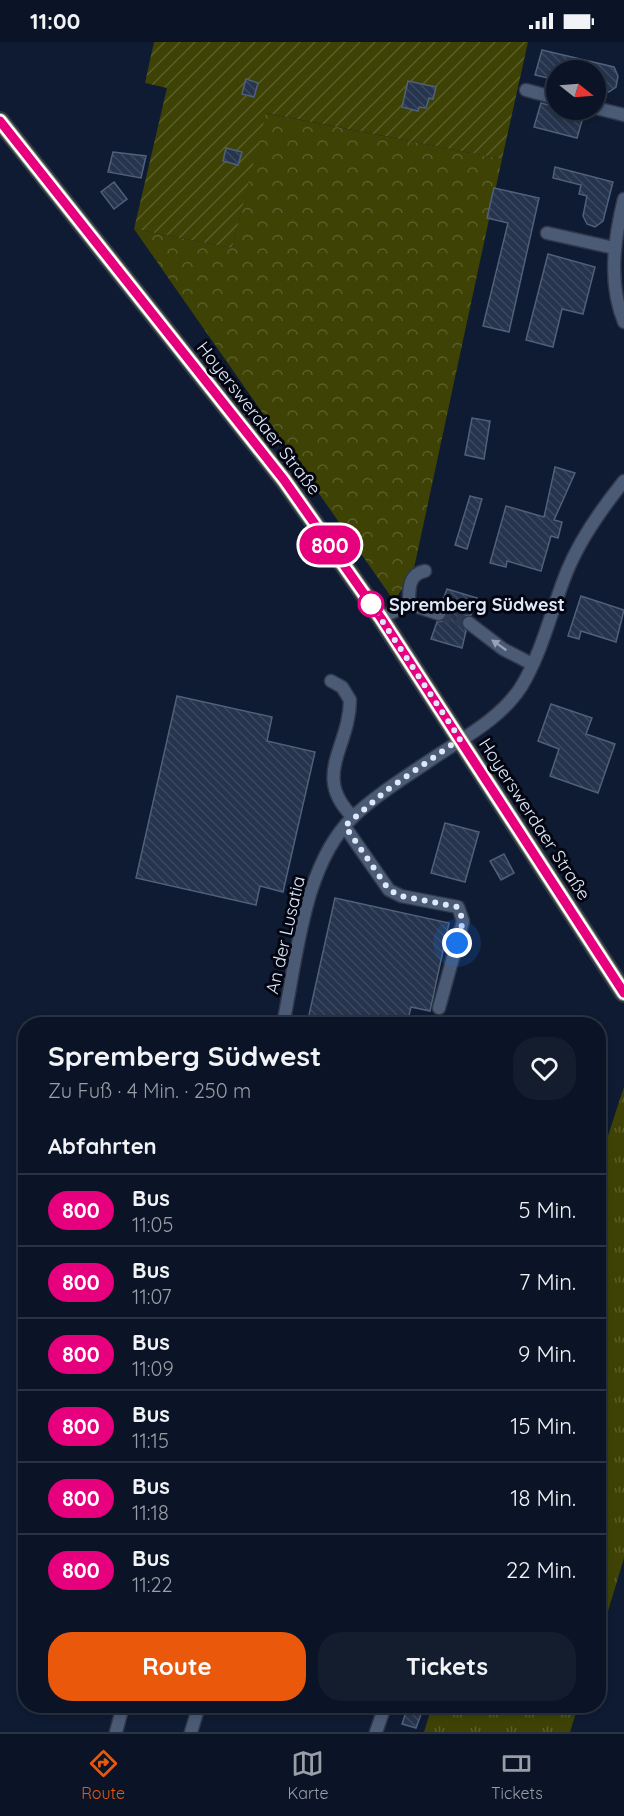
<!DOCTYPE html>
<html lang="de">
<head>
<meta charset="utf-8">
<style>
	:root { --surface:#0a1426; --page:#131d2e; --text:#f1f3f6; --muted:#999ea7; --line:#2a3343; --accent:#ea580c }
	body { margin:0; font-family:Quicksand,sans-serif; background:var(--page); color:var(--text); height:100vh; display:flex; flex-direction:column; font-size:22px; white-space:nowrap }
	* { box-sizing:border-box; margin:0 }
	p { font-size:20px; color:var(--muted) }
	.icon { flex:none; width:33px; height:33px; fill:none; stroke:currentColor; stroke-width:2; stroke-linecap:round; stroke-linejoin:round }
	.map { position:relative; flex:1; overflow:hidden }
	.details { position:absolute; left:18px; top:975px; width:588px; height:696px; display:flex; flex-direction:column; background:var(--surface); border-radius:24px; box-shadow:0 3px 9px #0003,0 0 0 2px var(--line) }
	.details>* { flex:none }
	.badge { padding:0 12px; border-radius:20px; font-size:21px; line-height:39px }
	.needle { width:39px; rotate:107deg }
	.buttons { position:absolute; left:546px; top:18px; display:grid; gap:12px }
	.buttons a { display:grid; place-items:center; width:60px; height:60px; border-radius:50%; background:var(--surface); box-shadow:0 3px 9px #0003,0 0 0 2px var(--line); font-size:30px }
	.you { position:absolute; width:30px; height:30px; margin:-15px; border:4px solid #fff; border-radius:50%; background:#1a73e8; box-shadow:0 0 0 9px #1a73e833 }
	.map>.badge { position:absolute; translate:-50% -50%; box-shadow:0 0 0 3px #fff }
	h2 { padding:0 30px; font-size:22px; line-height:54px }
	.round { display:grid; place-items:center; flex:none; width:63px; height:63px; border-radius:24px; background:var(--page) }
	.head { display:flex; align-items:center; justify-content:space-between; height:102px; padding:0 30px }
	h1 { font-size:28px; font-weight:700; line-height:45px }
	.primary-button { display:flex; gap:12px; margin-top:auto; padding:12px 30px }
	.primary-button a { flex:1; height:69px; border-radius:24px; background:var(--accent); color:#fff; font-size:24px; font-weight:700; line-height:69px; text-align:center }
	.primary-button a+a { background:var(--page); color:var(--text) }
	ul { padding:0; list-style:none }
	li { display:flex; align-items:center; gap:18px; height:72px; padding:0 30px; border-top:2px solid var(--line) }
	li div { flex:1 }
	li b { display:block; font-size:22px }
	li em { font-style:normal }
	li .badge { min-width:66px; font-weight:700; text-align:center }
	.status { display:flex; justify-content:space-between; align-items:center; height:42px; padding:0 30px; background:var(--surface); direction:ltr }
	.status svg { height:16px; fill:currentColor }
	.tab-bar { display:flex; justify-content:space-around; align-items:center; height:84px; border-top:2px solid var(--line); background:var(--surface); font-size:16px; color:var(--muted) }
	.tab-bar a { display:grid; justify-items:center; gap:3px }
	.tab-bar .active { color:var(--accent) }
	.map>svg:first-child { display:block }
	.grass { fill:url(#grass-tufts) }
	.forest { fill:url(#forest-crowns) }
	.garden { fill:url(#garden-furrows) }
	.building { fill:url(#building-back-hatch); stroke:#50607b; stroke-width:1.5 }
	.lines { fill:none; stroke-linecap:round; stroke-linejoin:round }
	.minor-tunnel { stroke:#2d3a50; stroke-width:12; stroke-dasharray:12 6; stroke-linecap:butt }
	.minor-casing { stroke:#31374a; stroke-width:15 }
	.major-casing { stroke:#31374a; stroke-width:20 }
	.minor { stroke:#4b5b76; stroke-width:12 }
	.major { stroke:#88956f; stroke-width:16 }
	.oneway { fill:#95a2b8 }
	.line-casing { stroke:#fff; stroke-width:14 }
	.line { stroke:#e6007e; stroke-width:9 }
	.walk { stroke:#dfe8f9; stroke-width:6; stroke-dasharray:0 10.8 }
	.stop-dot { fill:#fff; stroke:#e6007e; stroke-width:3 }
	.labels { text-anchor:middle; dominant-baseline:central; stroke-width:6; stroke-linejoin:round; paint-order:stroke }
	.street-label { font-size:18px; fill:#dfe8f9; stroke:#030610 }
	.stop-label { font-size:18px; font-weight:bold; fill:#dfe8f9; stroke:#030610; text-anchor:start }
</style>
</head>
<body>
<div class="status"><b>11:00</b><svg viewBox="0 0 49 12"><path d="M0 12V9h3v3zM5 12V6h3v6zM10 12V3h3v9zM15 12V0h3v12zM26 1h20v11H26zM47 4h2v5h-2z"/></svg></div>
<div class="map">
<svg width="624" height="1690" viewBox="0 0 624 1690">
	<defs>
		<pattern id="grass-tufts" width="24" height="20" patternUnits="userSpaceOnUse" patternTransform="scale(1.5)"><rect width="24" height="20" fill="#3e4305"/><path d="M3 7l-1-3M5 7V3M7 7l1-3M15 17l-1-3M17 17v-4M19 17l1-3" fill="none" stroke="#595e2a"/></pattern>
		<pattern id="forest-crowns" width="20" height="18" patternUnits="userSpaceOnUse" patternTransform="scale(1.5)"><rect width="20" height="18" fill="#3e4305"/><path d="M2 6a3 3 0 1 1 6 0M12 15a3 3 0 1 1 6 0" fill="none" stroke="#595e2a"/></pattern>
		<pattern id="garden-furrows" width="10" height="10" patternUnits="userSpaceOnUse" patternTransform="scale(1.5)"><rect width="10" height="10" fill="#3e4305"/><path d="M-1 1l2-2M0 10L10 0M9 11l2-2" fill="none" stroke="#595e2a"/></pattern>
		<pattern id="building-back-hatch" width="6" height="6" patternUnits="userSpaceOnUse" patternTransform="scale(1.5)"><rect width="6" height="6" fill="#26344d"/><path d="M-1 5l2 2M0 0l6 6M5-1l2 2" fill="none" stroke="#3b485f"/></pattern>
	</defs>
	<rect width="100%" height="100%" fill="#0e1b32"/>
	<g class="grass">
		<path d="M624,1045V1516L599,1599L598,1124Z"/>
		<path d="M432,1664H578L570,1690H424Z"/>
	</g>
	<path class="forest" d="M265,71L502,117L413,531L394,559L134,187L232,206Z"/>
	<path class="garden" d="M154,0H528L502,117L266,71L232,206L134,187L167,46L145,41Z"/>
	<g class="building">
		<path d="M542,8L614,25L618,34L616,45L609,50L596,47V28H556V38L535,33Z"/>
		<path d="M246,37L258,41L254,55L242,52Z"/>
		<path d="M408,39L436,45L433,57L429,56L426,66L419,65L418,69L402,65Z"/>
		<path d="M541,61L556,65V68L584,72L577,96L534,85Z"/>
		<path d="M226,106L242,110L238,123L223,119Z"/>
		<path d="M113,110L146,114L141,136L108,130Z"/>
		<path d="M555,125L613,140L603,179L595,185L587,182L583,174L587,154L579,152L581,143L553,136Z"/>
		<path d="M114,140L127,157L114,167L101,150Z"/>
		<path d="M494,146L539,156L509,290L483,284L508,181L487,176Z"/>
		<path d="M548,212L595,225L583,272L562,267L553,305L526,298Z"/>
		<path d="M472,376L490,379L484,417L465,413Z"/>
		<path d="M555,425L575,431L554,478L562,480L558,496L551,494L541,529L507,519L506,525L490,521L506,464L544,475Z"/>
		<path d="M470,454L482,457L467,507L455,503Z"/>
		<path d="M447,547L477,556L471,573L465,574L461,579L466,589L462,606L431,597L437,580L444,579L447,574L446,567L441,564Z"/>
		<path d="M581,554L624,568L616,600L581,589L579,597L568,594Z"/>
		<path d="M177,654L272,675L267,699L315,710L283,850L260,844L256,863L136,836Z"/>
		<path d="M551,662L592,676L586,692L615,702L598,751L550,734L559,707L538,699Z"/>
		<path d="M445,781L479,790L465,840L431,831Z"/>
		<path d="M504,812L514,831L501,838L490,819Z"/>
		<path d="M335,856L449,881L430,969L411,965L407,982H307Z"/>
		<path d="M408,1664H424L416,1686L402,1682Z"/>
	</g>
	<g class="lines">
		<path class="minor-tunnel" d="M439,572L469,581"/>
		<defs>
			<g id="minor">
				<path d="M526,48L556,56"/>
				<path d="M596,66L624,73"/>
				<path d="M624,157C614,197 608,241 624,280"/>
				<path d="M547,191L614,206"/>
				<path d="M409,562C409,548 408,532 425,529"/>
				<path d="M381,576L409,562L439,572"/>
				<path d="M469,581L503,607L532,622"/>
				<path d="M331,639L342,645L350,658C350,705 311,734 353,775"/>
				<path d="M345,785L389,848L401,854L458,865L463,879L439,966"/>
				<path d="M283,982C297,917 303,823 353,775C375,754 401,738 426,721C459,698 499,679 521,645C543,609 552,565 568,527C581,496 603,465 624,439"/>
				<path d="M116,1690L123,1664"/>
				<path d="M191,1690L199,1664"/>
				<path d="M376,1690L385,1664"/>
			</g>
			<path id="major" d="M0,79L284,438L381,576L624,951"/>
		</defs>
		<use href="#minor" class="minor-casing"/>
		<use href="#major" class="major-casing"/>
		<use href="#minor" class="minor"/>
		<use href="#major" class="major"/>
	</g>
	<defs><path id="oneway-solid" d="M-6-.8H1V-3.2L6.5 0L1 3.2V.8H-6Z" transform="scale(1.5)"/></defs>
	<use class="oneway" href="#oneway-solid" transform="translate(499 603) rotate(-145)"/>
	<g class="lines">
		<defs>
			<path id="line" d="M0,79L284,438L381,576L624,951"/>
		</defs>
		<use href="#line" class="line-casing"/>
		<use href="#line" class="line"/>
		<path class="walk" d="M371,562L460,697L387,748L345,784L389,848L401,854L458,865L463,879L457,901"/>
	</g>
	<circle class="stop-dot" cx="371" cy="562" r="12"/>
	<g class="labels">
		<g class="street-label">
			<text transform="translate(259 376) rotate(52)">Hoyerswerdaer Straße</text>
			<text transform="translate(535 777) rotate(57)">Hoyerswerdaer Straße</text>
			<text transform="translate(285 893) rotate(-77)">An der Lusatia</text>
		</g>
		<g class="stop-label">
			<text x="389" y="562">Spremberg Südwest</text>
		</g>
	</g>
</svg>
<div class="buttons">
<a><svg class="needle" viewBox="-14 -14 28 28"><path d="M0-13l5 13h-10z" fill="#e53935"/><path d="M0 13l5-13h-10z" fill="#999ea7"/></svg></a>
</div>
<div class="you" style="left:457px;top:901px"></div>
<b class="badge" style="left:330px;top:503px;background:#e6007e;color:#fff">800</b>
<section class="details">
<div class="head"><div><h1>Spremberg Südwest</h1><p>Zu Fuß · 4 Min. · 250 m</p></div><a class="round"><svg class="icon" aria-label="heart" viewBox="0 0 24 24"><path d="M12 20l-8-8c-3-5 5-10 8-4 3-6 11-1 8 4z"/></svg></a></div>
<h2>Abfahrten</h2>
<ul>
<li><span class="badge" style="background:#e6007e;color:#fff">800</span><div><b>Bus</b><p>11:05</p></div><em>5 Min.</em></li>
<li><span class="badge" style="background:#e6007e;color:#fff">800</span><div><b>Bus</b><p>11:07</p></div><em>7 Min.</em></li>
<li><span class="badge" style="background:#e6007e;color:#fff">800</span><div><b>Bus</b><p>11:09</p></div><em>9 Min.</em></li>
<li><span class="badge" style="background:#e6007e;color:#fff">800</span><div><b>Bus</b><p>11:15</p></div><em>15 Min.</em></li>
<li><span class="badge" style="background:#e6007e;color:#fff">800</span><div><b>Bus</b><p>11:18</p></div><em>18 Min.</em></li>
<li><span class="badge" style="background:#e6007e;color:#fff">800</span><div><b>Bus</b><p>11:22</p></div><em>22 Min.</em></li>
</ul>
<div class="primary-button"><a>Route</a><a>Tickets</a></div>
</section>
</div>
<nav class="tab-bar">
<a class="active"><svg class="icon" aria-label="directions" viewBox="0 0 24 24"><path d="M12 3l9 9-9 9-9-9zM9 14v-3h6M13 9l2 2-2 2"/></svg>Route</a>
<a><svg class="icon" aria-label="map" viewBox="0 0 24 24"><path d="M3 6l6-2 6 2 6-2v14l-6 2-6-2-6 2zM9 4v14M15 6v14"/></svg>Karte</a>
<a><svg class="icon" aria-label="tickets" viewBox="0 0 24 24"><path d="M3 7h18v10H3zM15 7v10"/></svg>Tickets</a>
</nav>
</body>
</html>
